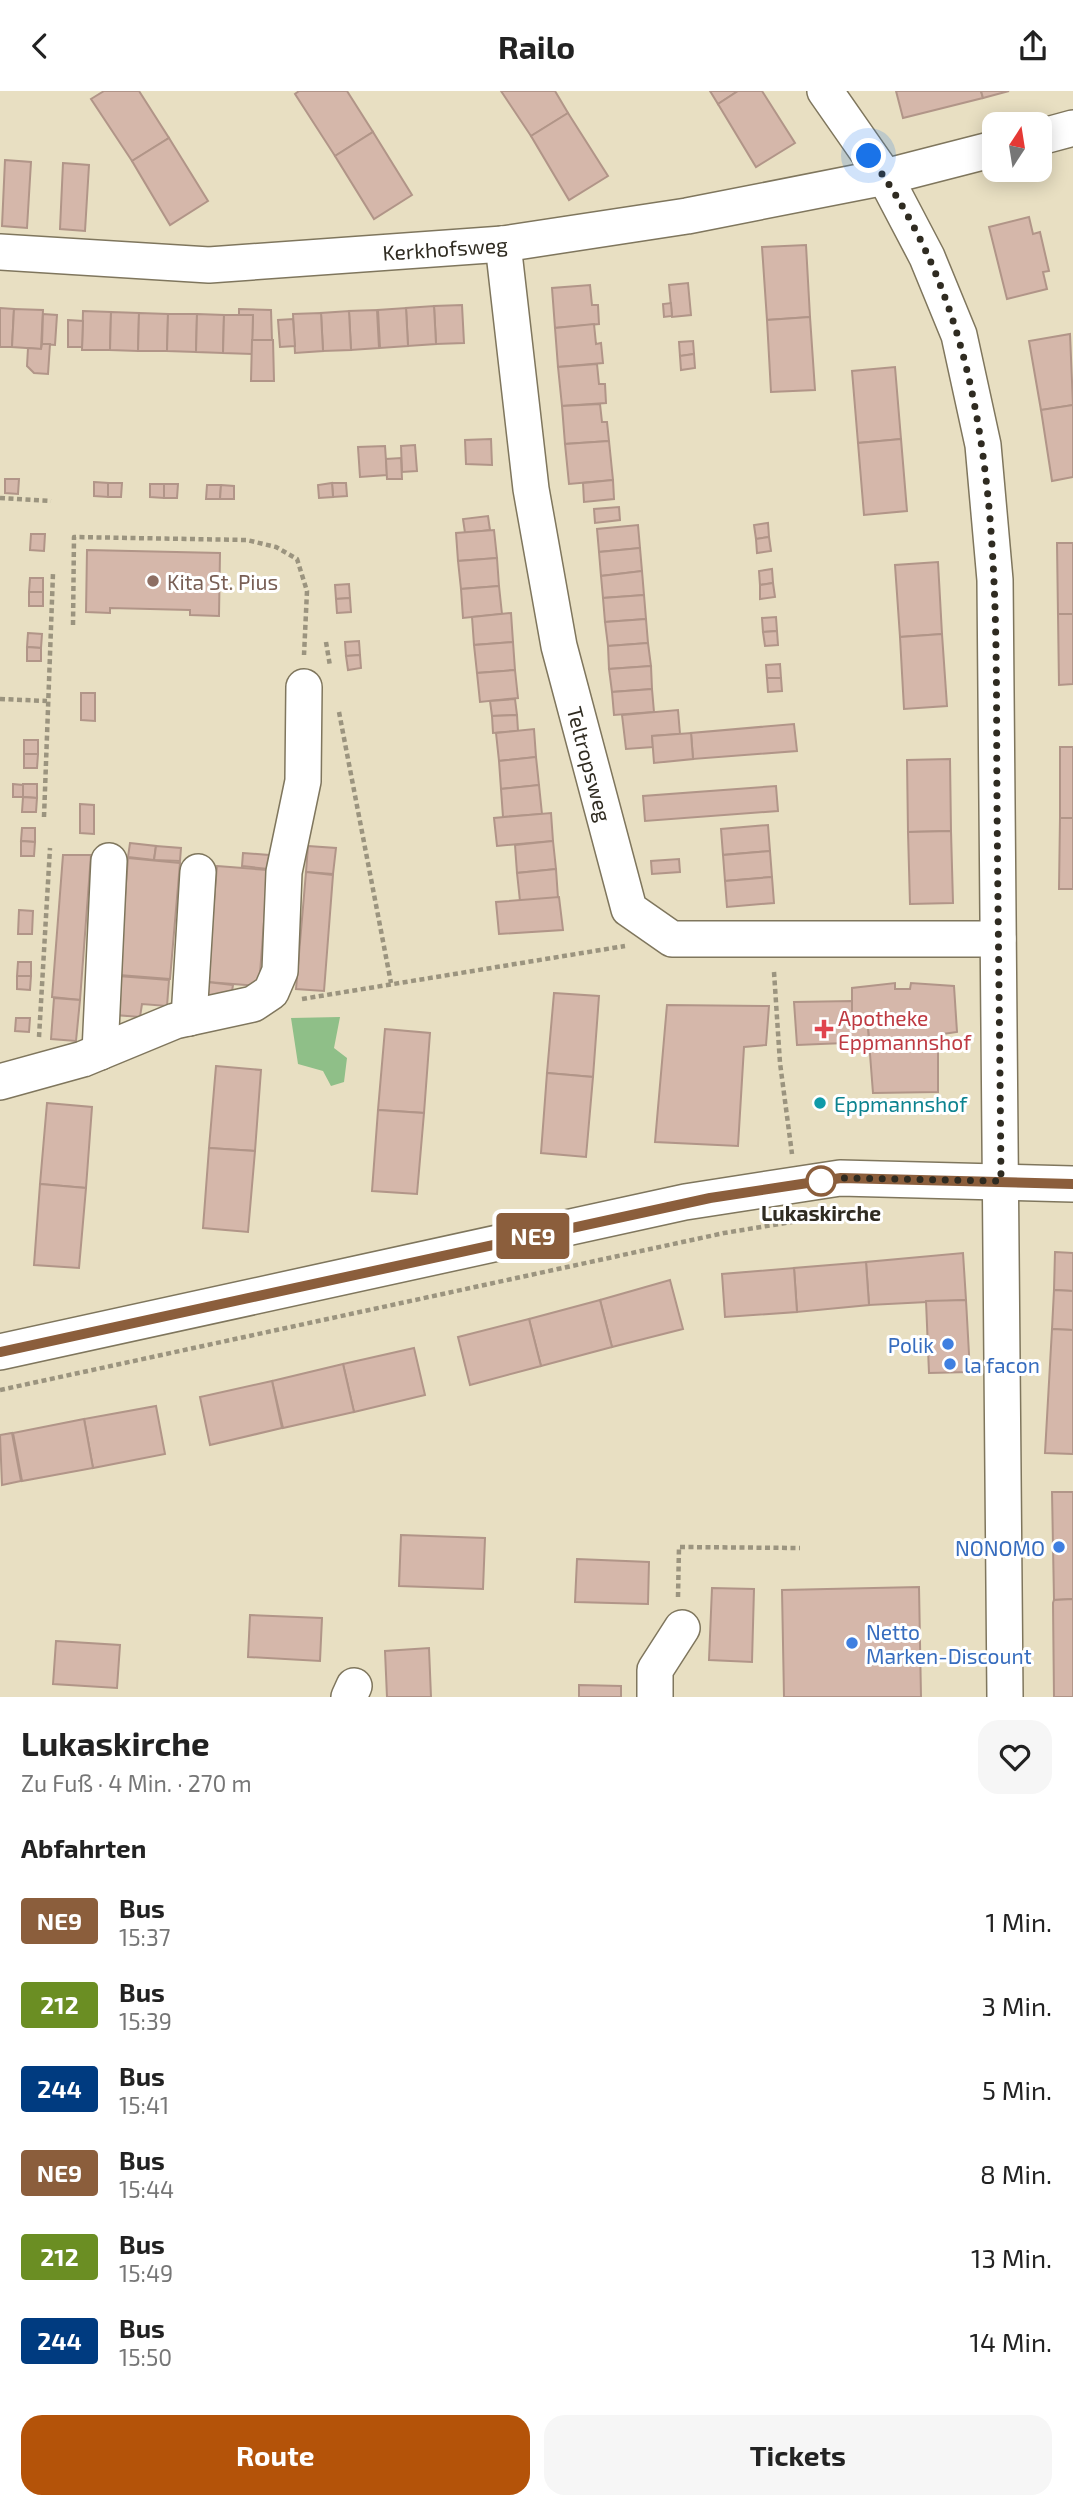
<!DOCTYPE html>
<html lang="de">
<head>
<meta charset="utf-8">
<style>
	:root { --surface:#fff; --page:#f6f6f6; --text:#222; --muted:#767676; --accent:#b45309 }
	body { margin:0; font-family:"Exo 2",sans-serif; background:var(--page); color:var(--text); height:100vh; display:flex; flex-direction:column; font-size:26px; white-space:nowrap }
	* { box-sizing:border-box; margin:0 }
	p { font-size:23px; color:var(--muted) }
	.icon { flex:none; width:38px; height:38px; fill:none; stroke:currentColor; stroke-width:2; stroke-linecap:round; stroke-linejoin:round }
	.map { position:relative; height:1606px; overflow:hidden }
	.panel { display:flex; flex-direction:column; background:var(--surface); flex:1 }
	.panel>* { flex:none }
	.badge { padding:0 14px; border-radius:5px; font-size:24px; line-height:46px }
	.needle { width:46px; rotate:12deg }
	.fabs { position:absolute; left:982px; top:21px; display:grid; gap:14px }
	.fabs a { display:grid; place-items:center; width:70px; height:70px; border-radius:14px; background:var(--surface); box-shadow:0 4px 18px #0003; font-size:35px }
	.you { position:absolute; width:35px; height:35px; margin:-18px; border:5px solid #fff; border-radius:50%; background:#1a73e8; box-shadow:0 0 0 10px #1a73e833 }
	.map>.badge { position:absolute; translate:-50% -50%; box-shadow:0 0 0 4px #fff }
	h2 { padding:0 21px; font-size:26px; line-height:63px }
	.round { display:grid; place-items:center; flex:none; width:74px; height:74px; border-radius:21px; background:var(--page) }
	.headline { display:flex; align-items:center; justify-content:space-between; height:119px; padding:0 21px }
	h1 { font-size:33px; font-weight:700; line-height:52px }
	.cta { display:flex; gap:14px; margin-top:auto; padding:14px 21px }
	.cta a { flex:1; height:80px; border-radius:21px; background:var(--accent); color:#fff; font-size:28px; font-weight:700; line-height:80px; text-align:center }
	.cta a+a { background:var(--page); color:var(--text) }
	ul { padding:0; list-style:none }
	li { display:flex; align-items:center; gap:21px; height:84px; padding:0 21px }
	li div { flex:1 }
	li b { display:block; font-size:26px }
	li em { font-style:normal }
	li .badge { min-width:77px; font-weight:700; text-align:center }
	header { display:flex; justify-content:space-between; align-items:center; height:91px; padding:0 21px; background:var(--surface); font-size:32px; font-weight:700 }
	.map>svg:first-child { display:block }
	.green { fill:#8fbf88 }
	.building { fill:#d5b7aa; stroke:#b19588; stroke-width:2 }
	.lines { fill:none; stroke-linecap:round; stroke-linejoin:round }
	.minor-casing { stroke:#7f765d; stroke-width:38 }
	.path { stroke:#9b947f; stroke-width:4.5; stroke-dasharray:5 3.5; stroke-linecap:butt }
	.minor { stroke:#fff; stroke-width:35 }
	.line-casing { stroke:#fff; stroke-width:16 }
	.line { stroke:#8b5e3c; stroke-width:10 }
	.walk { stroke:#2f2b21; stroke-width:7; stroke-dasharray:0 12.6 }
	.education-dot { fill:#8d6e63; stroke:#fff; stroke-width:2.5 }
	.health-dot { fill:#e0444e; stroke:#fff; stroke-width:2.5 }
	.culture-dot { fill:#0f9aa8; stroke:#fff; stroke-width:2.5 }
	.stop-dot { fill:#fff; stroke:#8b5e3c; stroke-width:3.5 }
	.shop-dot { fill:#3f7fe0; stroke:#fff; stroke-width:2.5 }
	.labels { text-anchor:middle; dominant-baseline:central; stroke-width:6; stroke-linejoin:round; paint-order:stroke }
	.street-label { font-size:21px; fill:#2f2b21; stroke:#fff }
	.education-label { font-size:21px; fill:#785e54; stroke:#fff; text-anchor:start }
	.health-label { font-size:21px; fill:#be3a42; stroke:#fff; text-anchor:start }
	.culture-label { font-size:21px; fill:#0d838f; stroke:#fff; text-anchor:start }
	.stop-label { font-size:21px; font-weight:bold; fill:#2f2b21; stroke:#fff }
	.shop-label { font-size:21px; fill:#366cbe; stroke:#fff; text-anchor:end }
</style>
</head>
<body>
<header><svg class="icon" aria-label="back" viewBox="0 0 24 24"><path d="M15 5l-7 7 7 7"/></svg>Railo<svg class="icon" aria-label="share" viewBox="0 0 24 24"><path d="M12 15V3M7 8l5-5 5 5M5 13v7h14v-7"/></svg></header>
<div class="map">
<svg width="1073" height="1606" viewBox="0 0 1073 1606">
	<rect width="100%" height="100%" fill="#e8dfc2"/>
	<path class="green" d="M340,926L334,957L347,967L344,991L331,995L323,980L298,973L291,927Z"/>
	<g class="building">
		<path d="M104,0H139L169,47L132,70L91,8Z"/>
		<path d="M299,0H347L373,41L335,65L295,3Z"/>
		<path d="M501,0H555L568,22L531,45Z"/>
		<path d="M710,0H738L718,13Z"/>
		<path d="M738,0H762L795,52L756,76L718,13Z"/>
		<path d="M896,0H981L983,7L903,27Z"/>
		<path d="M981,0H1009L983,7Z"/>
		<path d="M568,22L608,85L569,109L531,45Z"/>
		<path d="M373,41L412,104L374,128L335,65Z"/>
		<path d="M169,47L208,110L170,134L132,70Z"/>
		<path d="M5,69L31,71L27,137L2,135Z"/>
		<path d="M63,72L89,74L85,140L60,138Z"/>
		<path d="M1029,126L1033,143L1040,141L1049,180L1043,181L1047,198L1007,208L989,136Z"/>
		<path d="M806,154L810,226L767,229L762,156Z"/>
		<path d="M688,192L691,224L672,226L669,194Z"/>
		<path d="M590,194L592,214H598L599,233L555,237L552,197Z"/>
		<path d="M671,212L672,225L664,226L663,213Z"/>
		<path d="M462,214L464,252L436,253L434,215Z"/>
		<path d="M434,215L436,253L408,255L406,217Z"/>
		<path d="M0,217L14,218L12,256H0Z"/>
		<path d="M406,217L408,255L380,257L378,219Z"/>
		<path d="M14,218L43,219L41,258L12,256Z"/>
		<path d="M239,218L271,219L272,250L252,249L253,224H239Z"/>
		<path d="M377,219L379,257L351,259L349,220Z"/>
		<path d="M83,220L111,221L110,259H82Z"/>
		<path d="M349,220L351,259L323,260L321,222Z"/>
		<path d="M111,221L139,222L138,260L110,259Z"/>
		<path d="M139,222L168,223L167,260H138Z"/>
		<path d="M321,222L323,260L295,262L293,223Z"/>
		<path d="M43,223L57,224L55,254L42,253Z"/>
		<path d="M168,223H197L196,261L167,260Z"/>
		<path d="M197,223L224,224L223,262L196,261Z"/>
		<path d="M224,224H253L252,263L223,262Z"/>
		<path d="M810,226L815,299L771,301L767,229Z"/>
		<path d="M293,228L295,255L280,256L278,229Z"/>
		<path d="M68,229L83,230L82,256H68Z"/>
		<path d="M594,233L596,253L601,252L603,272L558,276L555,237Z"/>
		<path d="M1070,243L1073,314L1041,319L1029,250Z"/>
		<path d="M252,249H273L274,290H251Z"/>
		<path d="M693,250L694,263L680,265L679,251Z"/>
		<path d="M42,253H50L48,283L34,282L27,275L28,257L41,258Z"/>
		<path d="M694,263L695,277L681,279L680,265Z"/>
		<path d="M597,273L599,293H605L606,312L562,315L558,276Z"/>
		<path d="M895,276L901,348L858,352L852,280Z"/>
		<path d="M600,313L602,331H607L609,350L565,353L562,315Z"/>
		<path d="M1073,314V386L1052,390L1041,319Z"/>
		<path d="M491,348L492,374L466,373L465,349Z"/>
		<path d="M901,348L907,420L864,424L858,352Z"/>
		<path d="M609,350L613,389L569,393L565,353Z"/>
		<path d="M415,354L417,380L402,381L401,355Z"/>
		<path d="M385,355L387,384L360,386L358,356Z"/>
		<path d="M401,367L402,388H387L386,368Z"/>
		<path d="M5,388H19L18,403L5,402Z"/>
		<path d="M613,389L614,408L584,411L583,392Z"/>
		<path d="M94,391L108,392V406L94,405Z"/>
		<path d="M108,392H122L121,406H108Z"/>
		<path d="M332,392H346L347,405L333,406Z"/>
		<path d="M332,392L333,406L319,407L318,394Z"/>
		<path d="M150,393H164V407L150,406Z"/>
		<path d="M164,393H178L177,407H164Z"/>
		<path d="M207,394H221L220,408H206Z"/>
		<path d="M221,394L234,395V408H220Z"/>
		<path d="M619,416L620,429L595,432L594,418Z"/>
		<path d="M488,425L490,439L465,442L463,428Z"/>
		<path d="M768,432L769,446L756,448L754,434Z"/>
		<path d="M638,434L640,457L599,461L597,438Z"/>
		<path d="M494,439L497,467L458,470L456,442Z"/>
		<path d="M31,443H45L44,460L30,459Z"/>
		<path d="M769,446L771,460L757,462L756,448Z"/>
		<path d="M1057,452H1073V523H1058Z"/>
		<path d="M640,457L642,480L601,485L599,461Z"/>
		<path d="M87,459L220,462L219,525L190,524V519L110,517V522L86,521Z"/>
		<path d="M497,467L499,495L461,498L458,470Z"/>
		<path d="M938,471L942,543L900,546L895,474Z"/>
		<path d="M772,478L773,492L760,494L759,480Z"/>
		<path d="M642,480L644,504L603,507L601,485Z"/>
		<path d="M30,487H43V501H29Z"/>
		<path d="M773,492L775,506L760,508V494Z"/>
		<path d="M349,493L350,507L336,508L335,494Z"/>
		<path d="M499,495L502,523L463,527L461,498Z"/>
		<rect x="29" y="501" width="14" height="14"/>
		<path d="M644,504L646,528L605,531L603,507Z"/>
		<path d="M350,507L351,521L337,522L336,508Z"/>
		<path d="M511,522L513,551L474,554L472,526Z"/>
		<path d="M1058,523H1073V593L1059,594Z"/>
		<path d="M776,526L777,540L763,541L762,527Z"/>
		<path d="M646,528L648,552L608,555L605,531Z"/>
		<path d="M777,540L778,554L765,555L763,541Z"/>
		<path d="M28,542L42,543L41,557L27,556Z"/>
		<path d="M942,543L947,615L904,618L900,546Z"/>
		<path d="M359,550L360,564L346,565L345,551Z"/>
		<path d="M513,551L515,579L477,582L474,554Z"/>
		<path d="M648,552L651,575L609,578L608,555Z"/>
		<path d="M27,556L41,557V570H27Z"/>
		<path d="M360,564L361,577L348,579L346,565Z"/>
		<path d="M780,573L781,587H767L766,574Z"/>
		<path d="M651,575L652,598L612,601L609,578Z"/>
		<path d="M515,579L518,607L480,611L477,582Z"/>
		<path d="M767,587H781L782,600L768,601Z"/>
		<path d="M652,598L654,621L614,624L612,601Z"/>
		<path d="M81,602H95V630L81,629Z"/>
		<path d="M515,608L517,624L492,625L490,610Z"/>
		<path d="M678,619L680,643L652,645L653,656L626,658L622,624Z"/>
		<path d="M517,624L518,640L493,642L492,625Z"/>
		<path d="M794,633L797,660L693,668L691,642Z"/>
		<path d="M534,638L536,666L499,670L496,642Z"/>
		<path d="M691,642L693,668L654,672L652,645Z"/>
		<rect x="24" y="649" width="14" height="14"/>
		<rect x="1060" y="656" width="13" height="71"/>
		<path d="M24,663H38L37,677H24Z"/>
		<path d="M536,666L539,694L501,698L499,670Z"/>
		<path d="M950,668L951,740L908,741L907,669Z"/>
		<path d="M13,693L23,694V706H13Z"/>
		<path d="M23,693H37V707L23,706Z"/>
		<path d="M539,694L542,723L503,726L501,698Z"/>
		<path d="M776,695L778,720L645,730L643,705Z"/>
		<path d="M23,706L37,707L36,721H22Z"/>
		<path d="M80,713L94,714V743L80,742Z"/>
		<path d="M551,722L553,750L497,755L494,727Z"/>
		<path d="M1060,727H1073V798H1059Z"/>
		<path d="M768,734L770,760L723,764L721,738Z"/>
		<path d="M22,737H35V751L21,750Z"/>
		<path d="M951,740L953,812L910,813L908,741Z"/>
		<path d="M21,750L35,751L34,765H21Z"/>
		<path d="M553,750L556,778L517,782L515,754Z"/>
		<path d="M130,752L156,755L154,769L128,766Z"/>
		<path d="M156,755L181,757L180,770L154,769Z"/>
		<path d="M308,755L336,757L333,783L306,781Z"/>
		<path d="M770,760L772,786L725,790L723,764Z"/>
		<path d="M243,762L269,764L268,778L242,775Z"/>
		<path d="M63,764H91L80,909L52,906Z"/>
		<path d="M128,767L180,772L170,888L119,884Z"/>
		<path d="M679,768L680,781L652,783L651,770Z"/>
		<path d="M217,775L268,779L259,895L207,891Z"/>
		<path d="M556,778L558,807L520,810L517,782Z"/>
		<path d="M306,781L333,784L324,900L296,898Z"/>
		<path d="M772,786L774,812L727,816L725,790Z"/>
		<path d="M559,806L563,839L499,843L496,811Z"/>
		<path d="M19,819L33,820L32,843H18Z"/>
		<path d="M18,871H31V885H17Z"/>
		<path d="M17,885H31L30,899L17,898Z"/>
		<path d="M118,885L169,889L167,915L142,913L140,926L115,924Z"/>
		<path d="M207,891L233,894L231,907L206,904Z"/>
		<path d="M895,892V898H910L911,892L954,895L957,941L943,943L938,951V1001L873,1002L867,924H852V897Z"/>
		<path d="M554,902L599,905L593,986L547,982Z"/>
		<path d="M54,907L80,909L76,950L51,948Z"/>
		<path d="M852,910V924H867L869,951L797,954L794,911Z"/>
		<path d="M667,914L769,915L766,954L744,956L738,1055L655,1051Z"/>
		<path d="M16,927H30L29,941L15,940Z"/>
		<path d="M385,938L430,942L424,1022L378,1019Z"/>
		<path d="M216,975L261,979L255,1060L209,1057Z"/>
		<path d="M547,982L593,986L586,1066L541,1062Z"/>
		<path d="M47,1012L92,1016L86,1097L40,1093Z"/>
		<path d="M378,1019L424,1022L417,1103L372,1100Z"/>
		<path d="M209,1057L255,1060L248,1141L203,1137Z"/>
		<path d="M40,1093L86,1097L79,1177L34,1174Z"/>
		<path d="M1055,1161L1073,1162V1200L1054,1199Z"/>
		<path d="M963,1162L966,1209L869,1214L866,1171Z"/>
		<path d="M866,1171L869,1214L797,1221L794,1177Z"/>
		<path d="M794,1177L797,1221L725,1226L722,1183Z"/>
		<path d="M670,1189L683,1238L612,1256L600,1209Z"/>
		<path d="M1054,1199L1073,1200V1239L1052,1238Z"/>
		<path d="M600,1209L612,1256L541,1275L529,1228Z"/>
		<path d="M966,1209L970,1281L929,1282L926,1210Z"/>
		<path d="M529,1228L541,1275L470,1294L458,1246Z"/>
		<path d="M1052,1238L1073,1239V1363L1045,1362Z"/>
		<path d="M414,1257L425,1304L354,1321L343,1273Z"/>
		<path d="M343,1273L354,1321L283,1337L272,1290Z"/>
		<path d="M272,1290L282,1337L210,1354L200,1306Z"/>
		<path d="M156,1315L165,1363L93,1377L84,1328Z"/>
		<path d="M84,1328L93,1377L22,1390L13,1342Z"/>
		<path d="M12,1342L21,1390L2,1394L0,1344Z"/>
		<path d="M1052,1401H1073V1508L1054,1509Z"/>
		<path d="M401,1444L485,1447L483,1498L399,1495Z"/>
		<path d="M577,1468L649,1471L648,1513L575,1511Z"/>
		<path d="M919,1496L921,1606H784L782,1499Z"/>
		<path d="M712,1497L754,1498L752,1571L709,1569Z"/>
		<path d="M1073,1508V1606H1054L1053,1512L1054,1509Z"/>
		<path d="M250,1524L322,1527L320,1570L248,1566Z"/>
		<path d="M56,1550L120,1554L117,1597L53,1593Z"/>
		<path d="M429,1557L431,1606H387L385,1560Z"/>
		<path d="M579,1594L621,1595V1606H579Z"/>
	</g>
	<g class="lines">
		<defs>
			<g id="minor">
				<path d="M825,0L885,86L927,166L959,244L983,354L995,489L1005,1606"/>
				<path d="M1040,46L1073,37"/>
				<path d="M503,153L531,398L559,555L629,818L672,848H998"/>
				<path d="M0,161L209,174L503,153L687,125L885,86L994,58"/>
				<path d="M189,927L198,781"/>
				<path d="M100,961L109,770"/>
				<path d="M0,991L83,968L175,930L253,913L271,901L280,880L284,781L303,690L304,596"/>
				<path d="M0,1261L685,1111L840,1087L1073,1093"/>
				<path d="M349,1606L354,1595"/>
				<path d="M655,1606V1579L682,1537"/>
			</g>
		</defs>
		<use href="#minor" class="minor-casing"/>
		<g class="path">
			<path d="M0,407L51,410"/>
			<path d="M73,534L74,446L247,449L276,456L297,468L307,500L304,564"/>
			<path d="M326,551L330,575"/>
			<path d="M0,608L47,610"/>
			<path d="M339,621L391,892"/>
			<path d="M44,726L53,482"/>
			<path d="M774,881L780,972L792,1063"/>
			<path d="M302,908L625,855"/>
			<path d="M39,946L50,757"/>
			<path d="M0,1299L724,1142L804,1129L866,1123"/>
			<path d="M678,1506L679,1456L800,1457"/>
		</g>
		<use href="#minor" class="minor"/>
	</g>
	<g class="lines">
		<defs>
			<path id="line" d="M0,1261L710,1107L841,1087L1073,1093"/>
		</defs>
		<use href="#line" class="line-casing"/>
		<use href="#line" class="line"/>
		<path class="walk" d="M821,1090L814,1091L841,1087L1001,1090C1000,963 998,836 997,710C995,491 1008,250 869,65"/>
	</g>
	<circle class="education-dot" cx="153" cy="490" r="7"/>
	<path class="health-dot" d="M820.5 927.5h7v7h7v7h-7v7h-7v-7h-7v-7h7z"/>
	<circle class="culture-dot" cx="820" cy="1012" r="7"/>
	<circle class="stop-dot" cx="821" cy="1090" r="14"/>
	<g class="shop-dot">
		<circle cx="948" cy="1253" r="7"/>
		<circle cx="950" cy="1273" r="7"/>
		<circle cx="1059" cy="1456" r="7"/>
		<circle cx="852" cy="1552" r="7"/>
	</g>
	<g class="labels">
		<g class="street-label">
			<text transform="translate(445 157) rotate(-4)">Kerkhofsweg</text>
			<text transform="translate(590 673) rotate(75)">Teltropsweg</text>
		</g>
		<g class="education-label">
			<text x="167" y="490">Kita St. Pius</text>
		</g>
		<g class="health-label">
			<text x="838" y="926">Apotheke<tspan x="838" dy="24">Eppmannshof</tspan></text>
		</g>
		<g class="culture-label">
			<text x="834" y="1012">Eppmannshof</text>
		</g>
		<g class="stop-label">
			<text x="821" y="1121">Lukaskirche</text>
		</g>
		<g class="shop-label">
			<text x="934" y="1253">Polik</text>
			<text x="964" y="1273" text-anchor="start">la facon</text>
			<text x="1045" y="1456">NONOMO</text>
			<text x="866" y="1540" text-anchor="start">Netto<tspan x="866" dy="24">Marken-Discount</tspan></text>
		</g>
	</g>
</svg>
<div class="fabs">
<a><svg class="needle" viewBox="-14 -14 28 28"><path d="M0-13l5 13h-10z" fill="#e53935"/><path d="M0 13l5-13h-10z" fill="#767676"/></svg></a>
</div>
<div class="you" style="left:869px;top:65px"></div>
<b class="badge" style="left:533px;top:1145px;background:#8b5e3c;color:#fff">NE9</b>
</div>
<section class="panel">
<div class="headline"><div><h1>Lukaskirche</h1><p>Zu Fuß · 4 Min. · 270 m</p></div><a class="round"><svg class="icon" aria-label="heart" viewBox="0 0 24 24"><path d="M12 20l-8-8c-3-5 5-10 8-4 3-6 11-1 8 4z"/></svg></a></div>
<h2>Abfahrten</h2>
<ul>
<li><span class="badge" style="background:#8b5e3c;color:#fff">NE9</span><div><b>Bus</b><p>15:37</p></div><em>1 Min.</em></li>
<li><span class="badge" style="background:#6b8e23;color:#fff">212</span><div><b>Bus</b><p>15:39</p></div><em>3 Min.</em></li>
<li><span class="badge" style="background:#003b80;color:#fff">244</span><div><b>Bus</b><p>15:41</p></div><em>5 Min.</em></li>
<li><span class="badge" style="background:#8b5e3c;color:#fff">NE9</span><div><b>Bus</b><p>15:44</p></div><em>8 Min.</em></li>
<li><span class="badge" style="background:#6b8e23;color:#fff">212</span><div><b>Bus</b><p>15:49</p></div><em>13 Min.</em></li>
<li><span class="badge" style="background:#003b80;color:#fff">244</span><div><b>Bus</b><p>15:50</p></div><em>14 Min.</em></li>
</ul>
<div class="cta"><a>Route</a><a>Tickets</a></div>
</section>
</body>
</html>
